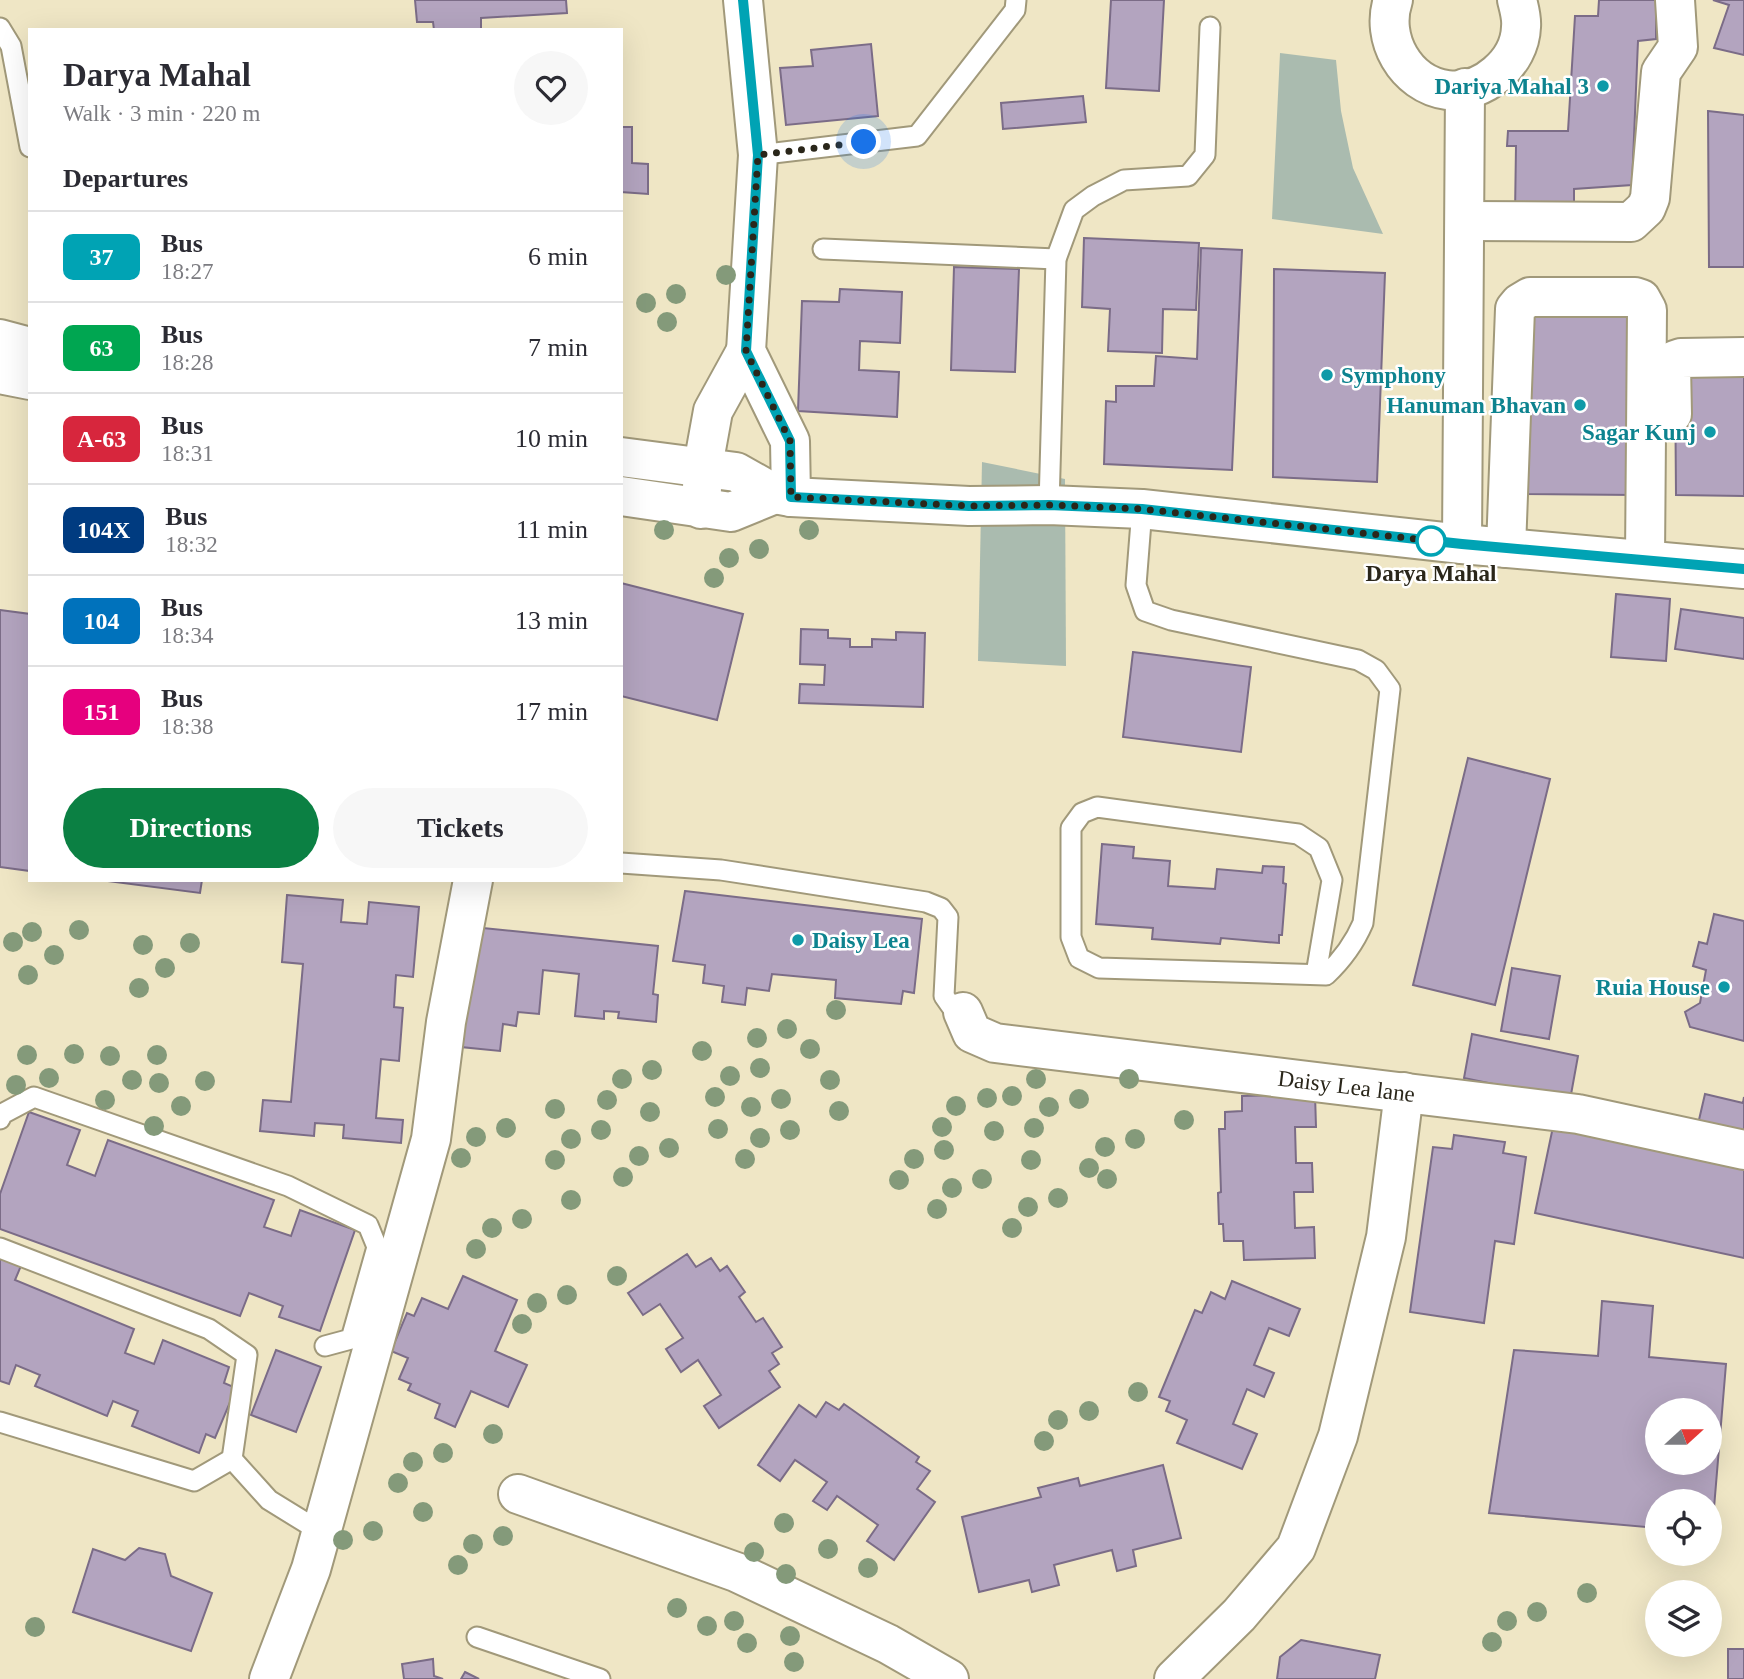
<!DOCTYPE html>
<html lang="en">
<head>
<meta charset="utf-8">
<style>
	:root { --surface:#fff; --page:#f7f7f7; --text:#2b2b33; --muted:#7c7c81; --line:#e1e1e2; --accent:#0b8043 }
	body { margin:0; font-family:Georgia,serif; background:var(--page); color:var(--text); height:100vh; display:flex; flex-direction:column; font-size:26px; white-space:nowrap }
	* { box-sizing:border-box; margin:0 }
	p { font-size:23px; color:var(--muted) }
	.icon { flex:none; width:38px; height:38px; fill:none; stroke:currentColor; stroke-width:2; stroke-linecap:round; stroke-linejoin:round }
	.map { position:relative; flex:1; overflow:hidden }
	.panel { position:absolute; left:28px; top:28px; width:595px; height:854px; display:flex; flex-direction:column; background:var(--surface); border-radius:0px; box-shadow:0 7px 28px #0002 }
	.panel>* { flex:none }
	.badge { padding:0 14px; border-radius:10px; font-size:24px; line-height:46px }
	.needle { width:46px; rotate:69deg }
	.controls { position:absolute; left:1645px; top:1398px; display:grid; gap:14px }
	.controls a { display:grid; place-items:center; width:77px; height:77px; border-radius:50%; background:var(--surface); box-shadow:0 7px 28px #0002; font-size:35px }
	.you { position:absolute; width:35px; height:35px; margin:-18px; border:5px solid #fff; border-radius:50%; background:#1a73e8; box-shadow:0 0 0 10px #1a73e833 }
	.map>.badge { position:absolute; translate:-50% -50%; box-shadow:0 0 0 4px #fff }
	h2 { padding:0 35px; font-size:26px; line-height:63px }
	.round { display:grid; place-items:center; flex:none; width:74px; height:74px; border-radius:37px; background:var(--page) }
	.summary { display:flex; align-items:center; justify-content:space-between; height:119px; padding:0 35px }
	h1 { font-size:33px; font-weight:600; line-height:52px }
	.cta { display:flex; gap:14px; margin-top:auto; padding:14px 35px }
	.cta a { flex:1; height:80px; border-radius:42px; background:var(--accent); color:#fff; font-size:28px; font-weight:600; line-height:80px; text-align:center }
	.cta a+a { background:var(--page); color:var(--text) }
	ul { padding:0; list-style:none }
	li { display:flex; align-items:center; gap:21px; height:91px; padding:0 35px; border-top:2px solid var(--line) }
	li div { flex:1 }
	li b { display:block; font-size:26px }
	li em { font-style:normal }
	li .badge { min-width:77px; font-weight:700; text-align:center }
	.map>svg:first-child { display:block }
	.green { fill:#aabbaf }
	.building { fill:#b3a4bf; stroke:#7b6c87; stroke-width:2; fill-rule:evenodd }
	.lines { fill:none; stroke-linecap:round; stroke-linejoin:round }
	.service-casing { stroke:#a1997a; stroke-width:23 }
	.minor-casing { stroke:#a1997a; stroke-width:42 }
	.tertiary-casing { stroke:#a1997a; stroke-width:42 }
	.secondary-casing { stroke:#a1997a; stroke-width:42 }
	.service { stroke:#fff; stroke-width:19 }
	.minor { stroke:#fff; stroke-width:38 }
	.tertiary { stroke:#fff; stroke-width:38 }
	.secondary { stroke:#fff; stroke-width:38 }
	.tree { fill:#849a7a }
	.line-casing { stroke:#fff; stroke-width:16 }
	.line { stroke:#00a3b4; stroke-width:10 }
	.walk { stroke:#2a261a; stroke-width:7; stroke-dasharray:0 12.6 }
	.culture-dot { fill:#0f9aa8; stroke:#fff; stroke-width:2.5 }
	.stop-dot { fill:#fff; stroke:#00a3b4; stroke-width:3.5 }
	.labels { text-anchor:middle; dominant-baseline:central; stroke-width:5; stroke-linejoin:round; paint-order:stroke }
	.culture-label { font-size:23px; font-weight:bold; fill:#0d838f; stroke:#fff; text-anchor:end }
	.stop-label { font-size:23px; font-weight:bold; fill:#2a261a; stroke:#fff }
	.street-label { font-size:23px; fill:#2a261a; stroke:#fff }
</style>
</head>
<body>
<div class="map">
<svg width="1744" height="1679" viewBox="0 0 1744 1679">
	<rect width="100%" height="100%" fill="#efe6c5"/>
	<g class="green">
		<path d="M1280,53L1336,60L1341,111L1353,168L1383,234L1272,219Z"/>
		<path d="M982,462L1065,479L1066,666L978,661Z"/>
	</g>
	<g class="building">
		<path d="M415,0H566L567,13L481,18V30H434L433,22H417Z"/>
		<path d="M1111,0H1164L1159,91L1106,88Z"/>
		<path d="M1599,0H1656V39L1638,41L1632,185L1574,189V214H1515L1516,146H1507L1508,131H1568L1575,16H1598Z"/>
		<path d="M1713,0H1744V55L1714,48L1729,5Z"/>
		<path d="M871,44L878,116L786,125L780,68L813,66L811,50Z"/>
		<path d="M1083,96L1086,122L1003,129L1001,103Z"/>
		<path d="M1708,111L1744,115V267H1709Z"/>
		<path d="M621,127H632V163L648,164V194L621,192Z"/>
		<path d="M1084,238L1199,243L1196,310L1163,309L1162,353L1108,351L1110,309L1082,307Z"/>
		<path d="M1201,248L1242,250L1232,470L1104,464L1106,401L1116,402V386H1154L1156,356L1197,359Z"/>
		<path d="M954,267L1019,269L1015,372L951,370Z"/>
		<path d="M1274,269L1385,273L1377,482L1273,477Z"/>
		<path d="M840,289L902,292L900,343L860,341L859,370L899,372L897,417L798,411L802,301L839,302Z"/>
		<path d="M1525,315L1637,316L1635,495L1523,494Z"/>
		<path d="M1675,367L1744,369V496L1676,495Z"/>
		<path d="M621,583L743,614L717,720L621,696Z"/>
		<path d="M1616,594L1670,599L1666,661L1611,657Z"/>
		<path d="M1681,609L1744,618V659L1675,649Z"/>
		<path d="M0,610L30,614V871L0,867Z"/>
		<path d="M801,629L828,630V638L850,639V647H872V639L896,640V632L925,633L923,707L799,703L800,684L824,685L825,665L800,664Z"/>
		<path d="M1133,652L1251,667L1241,752L1123,737Z"/>
		<path d="M1468,758L1550,779L1495,1005L1413,985Z"/>
		<path d="M1102,844L1134,847L1133,858L1170,861L1168,886L1215,889L1217,869L1262,873L1263,866L1284,867L1283,883L1286,884L1282,935H1279V943L1221,938L1220,944L1152,939L1153,928L1096,924Z"/>
		<path d="M100,880H202L200,893Z"/>
		<path d="M685,891L922,919L914,993L903,991L901,1004L835,998L836,980L772,974L769,991L747,988L745,1005L722,1002L724,986L703,983L705,965L673,961Z"/>
		<path d="M287,895L343,900L341,922L367,924L369,902L419,907L413,977L396,975L394,1007L403,1008L399,1061L381,1059L376,1118L403,1120L401,1143L343,1138L344,1125L315,1123L314,1136L260,1131L263,1100L291,1102L303,964L282,962Z"/>
		<path d="M1714,914L1744,921V1041L1690,1027L1685,1012L1700,1003L1706,970L1693,966L1699,942L1707,944Z"/>
		<path d="M473,927L658,946L653,994L658,995L656,1022L618,1018L619,1012L604,1011V1019L575,1016L579,974L543,970L539,1014L518,1012L516,1026L503,1024L500,1051L461,1047Z"/>
		<path d="M1512,968L1560,976L1549,1039L1501,1031Z"/>
		<path d="M1472,1034L1578,1056L1570,1100L1464,1078Z"/>
		<path d="M1315,1094L1316,1127H1295L1296,1163H1312L1313,1192H1294L1295,1228L1314,1227L1315,1258L1244,1260L1243,1241H1224L1223,1224H1219L1218,1193L1221,1192L1219,1129H1225V1112L1242,1111V1096Z"/>
		<path d="M1705,1094L1743,1103L1744,1097V1147L1695,1137Z"/>
		<path d="M29,1112L80,1130L67,1165L95,1176L108,1140L274,1200L264,1227L291,1236L300,1210L355,1230L320,1331L279,1317L283,1306L249,1293L240,1316L0,1229V1194Z"/>
		<path d="M1554,1122L1744,1163V1258L1535,1213Z"/>
		<path d="M1454,1135L1505,1142L1503,1153L1526,1157L1514,1244L1495,1241L1484,1323L1410,1312L1433,1147L1452,1149Z"/>
		<path d="M0,1252L23,1261L15,1280L134,1329L125,1353L154,1364L163,1340L229,1367L224,1383L236,1388L215,1438L206,1434L199,1453L132,1426L138,1411L113,1401L107,1416L35,1386L40,1375L16,1365L9,1384L0,1381Z"/>
		<path d="M687,1254L696,1267L711,1258L720,1271L727,1266L745,1292L739,1297L756,1322L763,1318L782,1347L772,1353L779,1364L769,1371L780,1387L719,1428L704,1406L721,1395L698,1360L681,1372L666,1349L683,1338L660,1304L643,1315L628,1293Z"/>
		<path d="M463,1276L517,1300L495,1351L527,1365L508,1407L471,1391L455,1427L435,1418L440,1404L408,1390L411,1384L399,1379L408,1358L391,1351L407,1313L414,1316L422,1298L448,1309Z"/>
		<path d="M1232,1281L1300,1309L1289,1336L1269,1328L1254,1365L1274,1373L1264,1397L1247,1389L1233,1424L1257,1434L1242,1469L1177,1443L1187,1420L1166,1411L1170,1401L1159,1397L1195,1310L1202,1313L1211,1292L1225,1299Z"/>
		<path d="M1602,1301L1653,1306L1649,1357L1726,1364L1712,1532H1710V1502H1657V1528L1489,1513L1514,1350L1598,1356ZM1657,1410H1710V1463H1657Z"/>
		<path d="M276,1350L321,1367L296,1432L251,1415Z"/>
		<path d="M826,1402L839,1410L844,1404L919,1457L916,1462L930,1471L917,1489L935,1502L894,1560L867,1541L878,1525L837,1496L827,1510L813,1501L827,1482L795,1460L780,1481L758,1465L799,1405L816,1417Z"/>
		<path d="M1163,1465L1181,1538L1133,1550L1136,1566L1117,1571L1112,1550L1054,1565L1059,1585L1032,1592L1029,1580L979,1592L962,1517L1041,1497L1038,1488L1078,1478L1080,1486Z"/>
		<path d="M139,1548L165,1554L171,1576L212,1593L191,1651L73,1612L93,1549L125,1560Z"/>
		<path d="M1301,1640L1380,1655L1375,1679H1277L1280,1657Z"/>
		<rect x="1728" y="1649" width="16" height="30"/>
		<path d="M433,1659L434,1676L443,1679H404L402,1664Z"/>
		<path d="M465,1672L479,1679H461Z"/>
	</g>
	<g class="lines">
		<defs>
			<g id="service">
				<path d="M0,28L11,46L30,147"/>
				<path d="M758,155L917,136L1015,10L1016,0"/>
				<path d="M823,249L1056,259"/>
				<path d="M1049,505L1056,259L1074,210L1093,196L1124,180L1188,176L1205,155L1210,27"/>
				<path d="M1142,509L1136,585L1145,611L1171,620L1358,660L1376,670L1390,689L1363,923C1354,944 1343,959 1326,975L1099,968L1079,958L1071,937V828L1082,813L1097,807L1298,834L1319,848L1332,880L1316,974"/>
				<path d="M621,863L721,870L926,902L941,908L948,917L944,996L951,1006L963,1012"/>
				<path d="M0,1119L2,1114L34,1097L288,1186L368,1225L377,1247L351,1339L325,1346"/>
				<path d="M0,1248L209,1329L247,1355L232,1459"/>
				<path d="M0,1422L194,1481L232,1459"/>
				<path d="M232,1459L269,1500L321,1532"/>
				<path d="M477,1637L600,1679"/>
			</g>
			<g id="minor">
				<path d="M1393,0C1380,38 1405,84 1447,90C1483,95 1520,62 1521,27C1522,18 1519,8 1517,0"/>
				<path d="M1465,221L1631,222L1646,208L1650,198L1661,72L1678,47L1675,0"/>
				<path d="M1672,414L1671,366L1675,360L1681,358L1744,357"/>
				<path d="M1462,544L1465,88"/>
				<path d="M1506,548L1515,309L1520,303L1530,297H1635L1641,299L1647,310L1645,558"/>
				<path id="s1" d="M963,1012L972,1033L995,1043L1578,1114L1744,1150"/>
				<path d="M518,1494L736,1572L888,1644L949,1679"/>
				<path d="M269,1679L311,1569L431,1139L446,1022L473,880"/>
				<path d="M1174,1679L1239,1615L1296,1548L1338,1436L1386,1237L1404,1092"/>
			</g>
			<g id="tertiary">
				<path d="M743,0L758,155L746,351L790,441L791,497"/>
				<path d="M701,509L703,466L713,411L746,351"/>
			</g>
			<g id="secondary">
				<path d="M0,339L30,347"/>
				<path d="M0,374L30,380"/>
				<path d="M621,457L736,472L775,494L791,497L969,506L1049,505L1142,509L1462,544L1744,569"/>
				<path d="M621,496L731,512L775,494"/>
			</g>
		</defs>
		<use href="#service" class="service-casing"/>
		<use href="#minor" class="minor-casing"/>
		<use href="#tertiary" class="tertiary-casing"/>
		<use href="#secondary" class="secondary-casing"/>
		<use href="#service" class="service"/>
		<use href="#minor" class="minor"/>
		<use href="#tertiary" class="tertiary"/>
		<use href="#secondary" class="secondary"/>
	</g>
	<g class="tree">
		<circle cx="726" cy="275" r="10"/>
		<circle cx="676" cy="294" r="10"/>
		<circle cx="646" cy="303" r="10"/>
		<circle cx="667" cy="322" r="10"/>
		<circle cx="664" cy="530" r="10"/>
		<circle cx="809" cy="530" r="10"/>
		<circle cx="759" cy="549" r="10"/>
		<circle cx="729" cy="558" r="10"/>
		<circle cx="714" cy="578" r="10"/>
		<circle cx="79" cy="930" r="10"/>
		<circle cx="32" cy="932" r="10"/>
		<circle cx="13" cy="942" r="10"/>
		<circle cx="190" cy="943" r="10"/>
		<circle cx="143" cy="945" r="10"/>
		<circle cx="54" cy="955" r="10"/>
		<circle cx="165" cy="968" r="10"/>
		<circle cx="28" cy="975" r="10"/>
		<circle cx="139" cy="988" r="10"/>
		<circle cx="836" cy="1010" r="10"/>
		<circle cx="787" cy="1029" r="10"/>
		<circle cx="757" cy="1038" r="10"/>
		<circle cx="810" cy="1049" r="10"/>
		<circle cx="702" cy="1051" r="10"/>
		<circle cx="74" cy="1054" r="10"/>
		<circle cx="27" cy="1055" r="10"/>
		<circle cx="157" cy="1055" r="10"/>
		<circle cx="110" cy="1056" r="10"/>
		<circle cx="760" cy="1068" r="10"/>
		<circle cx="652" cy="1070" r="10"/>
		<circle cx="730" cy="1076" r="10"/>
		<circle cx="49" cy="1078" r="10"/>
		<circle cx="622" cy="1079" r="10"/>
		<circle cx="1036" cy="1079" r="10"/>
		<circle cx="1129" cy="1079" r="10"/>
		<circle cx="132" cy="1080" r="10"/>
		<circle cx="830" cy="1080" r="10"/>
		<circle cx="205" cy="1081" r="10"/>
		<circle cx="159" cy="1083" r="10"/>
		<circle cx="16" cy="1085" r="10"/>
		<circle cx="1012" cy="1096" r="10"/>
		<circle cx="715" cy="1097" r="10"/>
		<circle cx="987" cy="1098" r="10"/>
		<circle cx="781" cy="1099" r="10"/>
		<circle cx="1079" cy="1099" r="10"/>
		<circle cx="105" cy="1100" r="10"/>
		<circle cx="607" cy="1100" r="10"/>
		<circle cx="181" cy="1106" r="10"/>
		<circle cx="956" cy="1106" r="10"/>
		<circle cx="751" cy="1107" r="10"/>
		<circle cx="1049" cy="1107" r="10"/>
		<circle cx="555" cy="1109" r="10"/>
		<circle cx="839" cy="1111" r="10"/>
		<circle cx="650" cy="1112" r="10"/>
		<circle cx="1184" cy="1120" r="10"/>
		<circle cx="154" cy="1126" r="10"/>
		<circle cx="942" cy="1127" r="10"/>
		<circle cx="506" cy="1128" r="10"/>
		<circle cx="1034" cy="1128" r="10"/>
		<circle cx="718" cy="1129" r="10"/>
		<circle cx="601" cy="1130" r="10"/>
		<circle cx="790" cy="1130" r="10"/>
		<circle cx="994" cy="1131" r="10"/>
		<circle cx="476" cy="1137" r="10"/>
		<circle cx="760" cy="1138" r="10"/>
		<circle cx="571" cy="1139" r="10"/>
		<circle cx="1135" cy="1139" r="10"/>
		<circle cx="1105" cy="1147" r="10"/>
		<circle cx="669" cy="1148" r="10"/>
		<circle cx="944" cy="1150" r="10"/>
		<circle cx="639" cy="1156" r="10"/>
		<circle cx="461" cy="1158" r="10"/>
		<circle cx="745" cy="1159" r="10"/>
		<circle cx="914" cy="1159" r="10"/>
		<circle cx="555" cy="1160" r="10"/>
		<circle cx="1031" cy="1160" r="10"/>
		<circle cx="1089" cy="1168" r="10"/>
		<circle cx="623" cy="1177" r="10"/>
		<circle cx="982" cy="1179" r="10"/>
		<circle cx="1107" cy="1179" r="10"/>
		<circle cx="899" cy="1180" r="10"/>
		<circle cx="952" cy="1188" r="10"/>
		<circle cx="1058" cy="1198" r="10"/>
		<circle cx="571" cy="1200" r="10"/>
		<circle cx="1028" cy="1207" r="10"/>
		<circle cx="937" cy="1209" r="10"/>
		<circle cx="522" cy="1219" r="10"/>
		<circle cx="492" cy="1228" r="10"/>
		<circle cx="1012" cy="1228" r="10"/>
		<circle cx="476" cy="1249" r="10"/>
		<circle cx="617" cy="1276" r="10"/>
		<circle cx="567" cy="1295" r="10"/>
		<circle cx="537" cy="1303" r="10"/>
		<circle cx="522" cy="1324" r="10"/>
		<circle cx="1138" cy="1392" r="10"/>
		<circle cx="1089" cy="1411" r="10"/>
		<circle cx="1058" cy="1420" r="10"/>
		<circle cx="493" cy="1434" r="10"/>
		<circle cx="1044" cy="1441" r="10"/>
		<circle cx="443" cy="1453" r="10"/>
		<circle cx="413" cy="1462" r="10"/>
		<circle cx="398" cy="1483" r="10"/>
		<circle cx="423" cy="1512" r="10"/>
		<circle cx="784" cy="1523" r="10"/>
		<circle cx="373" cy="1531" r="10"/>
		<circle cx="503" cy="1536" r="10"/>
		<circle cx="343" cy="1540" r="10"/>
		<circle cx="473" cy="1544" r="10"/>
		<circle cx="828" cy="1549" r="10"/>
		<circle cx="754" cy="1552" r="10"/>
		<circle cx="458" cy="1565" r="10"/>
		<circle cx="868" cy="1568" r="10"/>
		<circle cx="786" cy="1574" r="10"/>
		<circle cx="1587" cy="1593" r="10"/>
		<circle cx="677" cy="1608" r="10"/>
		<circle cx="1537" cy="1612" r="10"/>
		<circle cx="734" cy="1621" r="10"/>
		<circle cx="1507" cy="1621" r="10"/>
		<circle cx="707" cy="1626" r="10"/>
		<circle cx="35" cy="1627" r="10"/>
		<circle cx="790" cy="1636" r="10"/>
		<circle cx="1492" cy="1642" r="10"/>
		<circle cx="747" cy="1643" r="10"/>
		<circle cx="794" cy="1662" r="10"/>
	</g>
	<g class="lines">
		<defs>
			<path id="line" d="M743,0L758,155L746,351L790,441L791,497L969,506L1049,505L1142,509L1462,544L1744,569"/>
		</defs>
		<use href="#line" class="line-casing"/>
		<use href="#line" class="line"/>
		<path class="walk" d="M864,142L758,155L746,351L790,441L791,497L969,506L1049,505L1142,509L1435,541H1431"/>
	</g>
	<g class="culture-dot">
		<circle cx="1603" cy="86" r="7"/>
		<circle cx="1327" cy="375" r="7"/>
		<circle cx="1580" cy="405" r="7"/>
		<circle cx="1710" cy="432" r="7"/>
		<circle cx="798" cy="940" r="7"/>
		<circle cx="1724" cy="987" r="7"/>
	</g>
	<circle class="stop-dot" cx="1431" cy="541" r="14"/>
	<g class="labels">
		<g class="culture-label">
			<text x="1589" y="86">Dariya Mahal 3</text>
			<text x="1341" y="375" text-anchor="start">Symphony</text>
			<text x="1566" y="405">Hanuman Bhavan</text>
			<text x="1696" y="432">Sagar Kunj</text>
			<text x="812" y="940" text-anchor="start">Daisy Lea</text>
			<text x="1710" y="987">Ruia House</text>
		</g>
		<g class="stop-label">
			<text x="1431" y="573">Darya Mahal</text>
		</g>
		<g class="street-label">
			<text stroke="none"><textPath href="#s1" startOffset="402">Daisy Lea lane</textPath></text>
		</g>
	</g>
</svg>
<div class="controls">
<a><svg class="needle" viewBox="-14 -14 28 28"><path d="M0-13l5 13h-10z" fill="#e53935"/><path d="M0 13l5-13h-10z" fill="#7c7c81"/></svg></a>
<a><svg class="icon" aria-label="locate" viewBox="0 0 24 24"><circle cx="12" cy="12" r="6"/><path d="M12 2v4M12 18v4M2 12h4M18 12h4"/></svg></a>
<a><svg class="icon" aria-label="layers" viewBox="0 0 24 24"><path d="M12 4l9 5-9 5-9-5zM3 14l9 5 9-5"/></svg></a>
</div>
<div class="you" style="left:864px;top:142px"></div>
<section class="panel">
<div class="summary"><div><h1>Darya Mahal</h1><p>Walk · 3 min · 220 m</p></div><a class="round"><svg class="icon" aria-label="heart" viewBox="0 0 24 24"><path d="M12 20l-8-8c-3-5 5-10 8-4 3-6 11-1 8 4z"/></svg></a></div>
<h2>Departures</h2>
<ul>
<li><span class="badge" style="background:#00a3b4;color:#fff">37</span><div><b>Bus</b><p>18:27</p></div><em>6 min</em></li>
<li><span class="badge" style="background:#00a651;color:#fff">63</span><div><b>Bus</b><p>18:28</p></div><em>7 min</em></li>
<li><span class="badge" style="background:#d7263d;color:#fff">A-63</span><div><b>Bus</b><p>18:31</p></div><em>10 min</em></li>
<li><span class="badge" style="background:#003b80;color:#fff">104X</span><div><b>Bus</b><p>18:32</p></div><em>11 min</em></li>
<li><span class="badge" style="background:#0072bc;color:#fff">104</span><div><b>Bus</b><p>18:34</p></div><em>13 min</em></li>
<li><span class="badge" style="background:#e6007e;color:#fff">151</span><div><b>Bus</b><p>18:38</p></div><em>17 min</em></li>
</ul>
<div class="cta"><a>Directions</a><a>Tickets</a></div>
</section>
</div>
</body>
</html>
